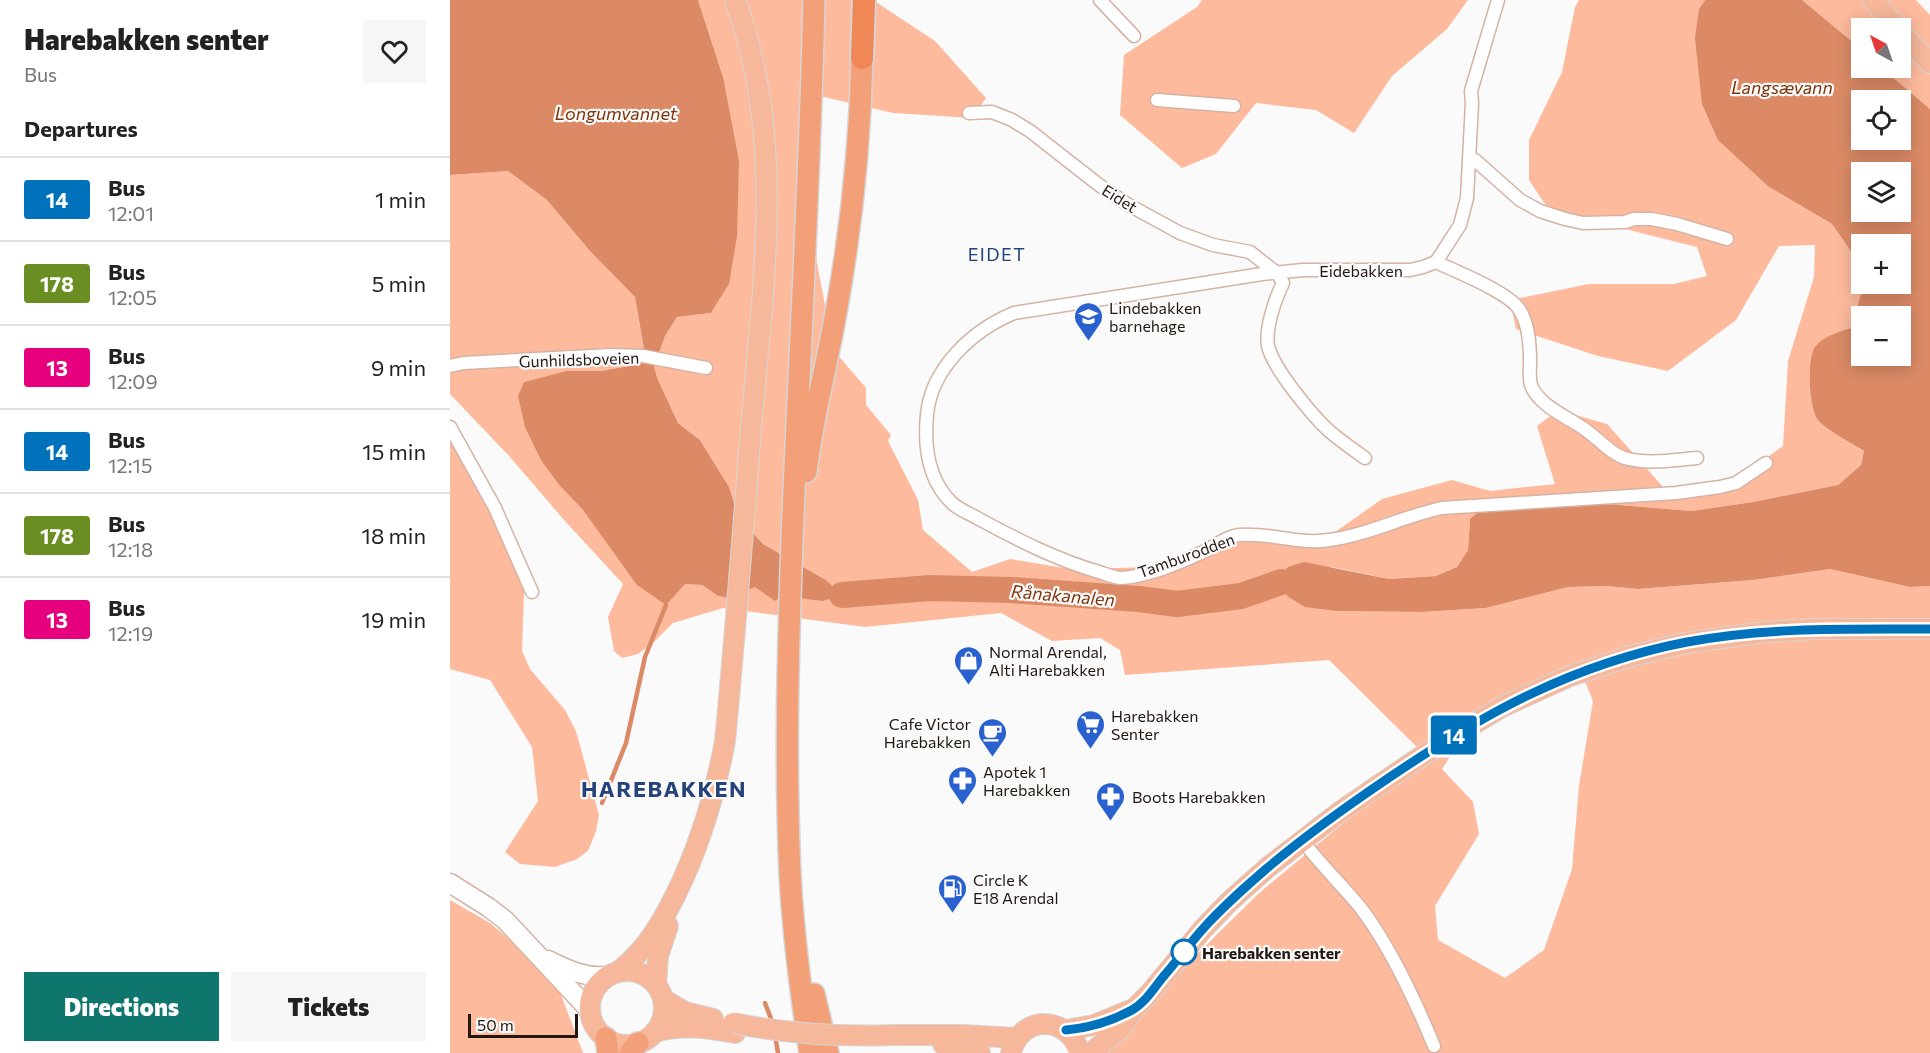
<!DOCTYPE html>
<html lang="en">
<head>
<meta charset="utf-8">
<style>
	:root { --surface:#fff; --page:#f6f6f6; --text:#222; --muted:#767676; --line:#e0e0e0; --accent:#0f766e }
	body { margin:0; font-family:Commissioner,sans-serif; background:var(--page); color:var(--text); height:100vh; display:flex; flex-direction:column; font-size:22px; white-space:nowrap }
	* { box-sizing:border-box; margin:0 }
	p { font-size:20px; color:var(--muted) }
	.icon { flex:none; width:33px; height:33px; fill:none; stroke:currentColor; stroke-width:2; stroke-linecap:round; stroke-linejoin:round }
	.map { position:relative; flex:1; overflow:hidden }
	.sheet { display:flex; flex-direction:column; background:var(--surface); width:450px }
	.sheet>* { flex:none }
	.badge { padding:0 12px; border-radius:4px; font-size:21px; line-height:39px }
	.needle { width:39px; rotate:320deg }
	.tools { position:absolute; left:1401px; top:18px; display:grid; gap:12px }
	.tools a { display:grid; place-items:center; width:60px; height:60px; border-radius:0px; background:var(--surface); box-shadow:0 3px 15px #0003; font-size:30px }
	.scale { position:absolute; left:18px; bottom:15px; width:110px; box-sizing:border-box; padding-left:6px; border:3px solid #231711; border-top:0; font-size:16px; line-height:21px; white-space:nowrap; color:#231711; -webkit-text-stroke:4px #fafafa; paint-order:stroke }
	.map>.badge { position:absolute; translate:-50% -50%; box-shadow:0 0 0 3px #fff }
	h2 { padding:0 24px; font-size:22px; line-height:54px }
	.round { display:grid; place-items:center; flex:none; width:63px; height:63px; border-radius:0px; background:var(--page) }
	.headline { display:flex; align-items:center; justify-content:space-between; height:102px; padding:0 24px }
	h1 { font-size:28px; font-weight:800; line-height:45px }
	.button { display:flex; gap:12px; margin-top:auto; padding:12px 24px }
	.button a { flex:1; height:69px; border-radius:0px; background:var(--accent); color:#fff; font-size:24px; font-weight:800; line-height:69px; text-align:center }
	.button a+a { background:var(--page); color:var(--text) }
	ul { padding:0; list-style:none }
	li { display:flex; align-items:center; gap:18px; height:84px; padding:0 24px; border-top:2px solid var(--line) }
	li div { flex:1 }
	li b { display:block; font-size:22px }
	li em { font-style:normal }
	li .badge { min-width:66px; font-weight:700; text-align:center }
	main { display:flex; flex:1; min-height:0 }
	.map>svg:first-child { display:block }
	.green { fill:#fdba9d; fill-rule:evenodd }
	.water { fill:#db8a65; fill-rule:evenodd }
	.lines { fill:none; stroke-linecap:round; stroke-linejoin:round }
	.stream { stroke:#db8a65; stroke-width:4.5 }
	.river { stroke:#db8a65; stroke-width:26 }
	.minor-casing { stroke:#d5b3a4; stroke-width:15 }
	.secondary-casing { stroke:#d5b3a4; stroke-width:21 }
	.primary-casing { stroke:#d7d5d4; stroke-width:22 }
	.trunk-casing { stroke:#d7d5d4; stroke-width:24 }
	.motorway-casing { stroke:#d7d5d4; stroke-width:26 }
	.minor { stroke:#fff; stroke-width:12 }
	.secondary { stroke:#fff; stroke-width:18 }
	.primary { stroke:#f6b79a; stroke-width:20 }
	.trunk { stroke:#f39f78; stroke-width:21 }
	.motorway { stroke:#f08756; stroke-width:22 }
	.primary-bridge-casing { stroke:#d7d5d4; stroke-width:22; stroke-linecap:butt }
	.primary-bridge { stroke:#f6b79a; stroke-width:20 }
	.line-casing { stroke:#fff; stroke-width:14 }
	.line { stroke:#0072bc; stroke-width:9 }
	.stop-dot { fill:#fff; stroke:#0072bc; stroke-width:3 }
	.labels { text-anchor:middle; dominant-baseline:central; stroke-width:4.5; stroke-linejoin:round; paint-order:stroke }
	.street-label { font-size:16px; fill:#231711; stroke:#fafafa }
	.poi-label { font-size:16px; fill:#231711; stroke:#fafafa; text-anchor:start }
	.stop-label { font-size:16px; font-weight:bold; fill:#231711; stroke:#fafafa; text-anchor:start }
	.water-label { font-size:18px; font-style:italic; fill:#7e350b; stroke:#fafafa }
	.neighbourhood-label { font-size:18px; letter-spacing:1.5px; fill:#25437a; stroke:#fafafa }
	.district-label { font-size:22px; font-weight:bold; letter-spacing:1.5px; fill:#25437a; stroke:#fafafa }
</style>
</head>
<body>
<main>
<section class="sheet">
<div class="headline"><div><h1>Harebakken senter</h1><p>Bus</p></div><a class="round"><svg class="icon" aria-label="heart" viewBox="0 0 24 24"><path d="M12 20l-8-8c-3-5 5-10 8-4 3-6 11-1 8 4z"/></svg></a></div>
<h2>Departures</h2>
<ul>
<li><span class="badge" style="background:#0072bc;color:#fff">14</span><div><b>Bus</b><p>12:01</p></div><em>1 min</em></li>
<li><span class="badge" style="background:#6b8e23;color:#fff">178</span><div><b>Bus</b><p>12:05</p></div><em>5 min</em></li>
<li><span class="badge" style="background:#e6007e;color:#fff">13</span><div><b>Bus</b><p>12:09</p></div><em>9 min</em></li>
<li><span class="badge" style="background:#0072bc;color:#fff">14</span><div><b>Bus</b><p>12:15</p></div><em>15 min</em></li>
<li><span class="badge" style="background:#6b8e23;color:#fff">178</span><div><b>Bus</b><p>12:18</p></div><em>18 min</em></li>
<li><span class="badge" style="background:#e6007e;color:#fff">13</span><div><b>Bus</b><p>12:19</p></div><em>19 min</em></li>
</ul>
<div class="button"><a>Directions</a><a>Tickets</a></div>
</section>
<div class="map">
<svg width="1480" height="1053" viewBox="0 0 1480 1053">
	<rect width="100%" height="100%" fill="#fafafa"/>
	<g class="green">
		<path d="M248,0H423L485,41L536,98L522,118L443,113L361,94L359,176L367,263L381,337L387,354L416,388V405L441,435L438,441L468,500L473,530L522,572L560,559L620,569L707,567L787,533L871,542L932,499L1002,480L1040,491L1105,484L1087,426L1108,410L1157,424L1215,489L1281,483L1333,446L1338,361L1364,277L1365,245L1329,246L1286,320L1218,371L1148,356L1066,329L1060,300L1139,284H1224L1257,276L1247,247L1099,210L1079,180V140L1112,72L1125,7L1129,0H1255L1249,9L1319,187L1382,224L1407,260L1412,290L1401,328C1389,333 1373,336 1365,348C1356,360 1359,408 1368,420C1376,430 1403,444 1414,451L1411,465L1388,485L1303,502L1242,511L1156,504L1020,519L1018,550L1007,567L986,576L939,579L883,567L831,582L837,596L887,611L971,612L1036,608L1118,587L1157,586L1188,589L1303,580L1380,569L1460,587L1480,586V1053H647L808,894L975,755L879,660L675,675L670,650L650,638L602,641L551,613L415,627L273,608L223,623L205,641L188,654L172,658L164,651L158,617L173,584L114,520L60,457L0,394V175L58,171L97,200L139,250L185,297L194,349L190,364L151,371H116L74,382L110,486L133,510L235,584L252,585L268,596L278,598L305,586L332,596L392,595L376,580L313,544L289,518L279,487L250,440L228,423L208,380L204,367L215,336L227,317L261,313L279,284L273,77ZM1130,669L1143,701L1129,786L1122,869L1094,950L1055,978L988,940L985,906L1029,834L1023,802L992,769L1013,736Z"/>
		<path d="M752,0H1018L997,29L942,76L904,133L866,110L806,103L766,154L732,168L670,115L674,55L747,7Z"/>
		<path d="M1352,0H1466L1480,15V109L1432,68H1450V28H1412L1411,49Z"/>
		<path d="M0,424L63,558L74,592L72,651L80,669L115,710L126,731L149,815L146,831L138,851L127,859L105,867L70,864L55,852L88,801L82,747L40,680L0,669Z"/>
		<path d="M0,900L40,923L105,979L133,1053H0Z"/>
	</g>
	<g class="water">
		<path d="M0,0H248L273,77L289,161L287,236L279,284L261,313L227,317L215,336L204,367L208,380L228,423L250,440L279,487L289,518L313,544L376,580L392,595L373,601L332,596L325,601L305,587L278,598L268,596L252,585L235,584L216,605L187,585L133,510L110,486L91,460L75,427L68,396L74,382L116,371H151L190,364L194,349L185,297L139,250L97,200L58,171L0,175Z"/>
		<path d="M1255,0H1352L1411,49L1412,68H1432L1480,109V586L1460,587L1380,569L1303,580L1188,589L1157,586L1118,587L1036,608L971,612L887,611L855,607L837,596L828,579L838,567L854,562L939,579L986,576L1007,567L1018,550L1020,519L1032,509L1068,504H1156L1242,511L1303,502L1388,485L1411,465L1414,451C1403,444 1376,430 1368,420C1359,409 1356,360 1365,347C1373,336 1389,332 1401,328L1412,290L1407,260L1382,224L1319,187L1268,140L1252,104L1245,38L1249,9ZM1412,100H1450V140H1412ZM1412,172H1450V212H1412ZM1412,244H1450V284H1412ZM1412,316H1450V356H1412Z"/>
	</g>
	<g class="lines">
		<g class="stream">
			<path d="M152,803L176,743L195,657L216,605"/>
			<path d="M315,1003L323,1024"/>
			<path d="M325,1035L328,1053"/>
		</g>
		<path class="river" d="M392,595L480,588L561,590L689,599L727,604L791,596L831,582"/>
		<defs>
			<g id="minor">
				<path d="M650,0L684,36"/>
				<path d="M1048,0L1021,91L1022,103L1017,198L1010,225L986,262L973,267L960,270H853L812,274L564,313C523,330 481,368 477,415C474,446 478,480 502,503C509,510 521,514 529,519C568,540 607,560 649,572C656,574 664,578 671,578C695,577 731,563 753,552C765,546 775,537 789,535C819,532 849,545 879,540C918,535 954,516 992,508L1226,493L1270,487L1286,483L1316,463"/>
				<path d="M707,100L784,106"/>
				<path d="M519,113L542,112L562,120L580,131L649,185L677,204L730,233L763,245L800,252L828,274L833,283C825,299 815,329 818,346C823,368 861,414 878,430C889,440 903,449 915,458"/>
				<path d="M1019,160H1025L1070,200L1090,211L1115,219L1133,223L1175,222L1184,219H1202L1227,224L1277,239"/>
				<path d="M986,262C1005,271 1058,292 1069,309C1079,323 1080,345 1080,362C1080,369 1079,378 1081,385C1088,405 1117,417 1133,428C1148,438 1161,455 1178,459C1201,464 1224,460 1247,458"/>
				<path d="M0,366L14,363L161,355L193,356L256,368"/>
				<path d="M0,427L45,508L82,592"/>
				<path d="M852,840C870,864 891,884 910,907C940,946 965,1000 984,1046"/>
			</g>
			<g id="secondary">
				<path d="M0,883L38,907L55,920L141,1012"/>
				<path d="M98,960C118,970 135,978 157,976"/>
			</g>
			<g id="primary">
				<path d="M1423,0L1448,28"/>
				<path d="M1450,32L1480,63"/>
				<path d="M169,971C196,950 211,924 226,894C250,845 265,795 275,741C285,637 293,532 301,428C313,287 336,137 285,0"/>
				<circle cx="177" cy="1008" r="37"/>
				<path d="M206,984L208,956L218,926"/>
				<path d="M213,999L235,1012L263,1019"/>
				<path d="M616,1030L644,1025L681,1010"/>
				<path d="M205,1032C232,1024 258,1028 285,1033"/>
				<path d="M444,1035H513L567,1038"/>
				<path d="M493,1044L511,1047L530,1053"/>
				<path d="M561,1053C570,1014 619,1015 630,1053"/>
				<path d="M641,1053L671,1028L684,1009L700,993L753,929L779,902L817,868L891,811L979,751L1052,707L1120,676L1181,656L1235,643L1315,632L1366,629H1480"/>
			</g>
			<g id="trunk">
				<path d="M356,472C362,420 376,369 385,318C401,232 410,146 412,58"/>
				<path d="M364,994L378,1053"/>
				<path d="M156,1038L158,1053"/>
				<path d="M180,1053L188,1043"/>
				<path d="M360,1053C351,994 343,934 340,874C335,763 338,651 342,540C349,360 360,180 364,0"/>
			</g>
			<path id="motorway" d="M412,58L414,0"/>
		</defs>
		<use href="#minor" class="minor-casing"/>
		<use href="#secondary" class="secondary-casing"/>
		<use href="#primary" class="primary-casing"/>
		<use href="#trunk" class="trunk-casing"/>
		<use href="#motorway" class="motorway-casing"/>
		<use href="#minor" class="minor"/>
		<use href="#secondary" class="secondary"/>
		<use href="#primary" class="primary"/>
		<use href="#trunk" class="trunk"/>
		<use href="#motorway" class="motorway"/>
		<defs>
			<path id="primary-bridge" d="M283,1023C337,1034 390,1037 444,1035"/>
		</defs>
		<use href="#primary-bridge" class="primary-bridge-casing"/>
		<use href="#primary-bridge" class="primary-bridge"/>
	</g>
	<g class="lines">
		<defs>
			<path id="line" d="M616,1030C639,1028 662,1021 682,1010C695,1003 704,988 713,977C726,962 738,946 751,931C770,909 793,889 816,869C855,836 897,806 940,777C1035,713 1123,664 1237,642C1317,627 1399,629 1480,629"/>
		</defs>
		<use href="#line" class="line-casing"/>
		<use href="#line" class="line"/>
	</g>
	<defs>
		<symbol id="school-pin" viewBox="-11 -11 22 30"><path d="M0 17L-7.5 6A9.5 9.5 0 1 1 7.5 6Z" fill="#2961cf" stroke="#fafafa"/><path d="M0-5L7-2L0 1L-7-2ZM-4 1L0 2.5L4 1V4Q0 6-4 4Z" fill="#fff"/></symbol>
		<symbol id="shop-pin" viewBox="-11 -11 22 30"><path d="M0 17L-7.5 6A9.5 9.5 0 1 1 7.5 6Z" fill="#2961cf" stroke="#fafafa"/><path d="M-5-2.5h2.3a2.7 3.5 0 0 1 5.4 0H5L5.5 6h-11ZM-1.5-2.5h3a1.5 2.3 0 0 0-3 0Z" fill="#fff"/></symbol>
		<symbol id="supermarket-pin" viewBox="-11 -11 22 30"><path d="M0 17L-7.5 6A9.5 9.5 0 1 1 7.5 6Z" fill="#2961cf" stroke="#fafafa"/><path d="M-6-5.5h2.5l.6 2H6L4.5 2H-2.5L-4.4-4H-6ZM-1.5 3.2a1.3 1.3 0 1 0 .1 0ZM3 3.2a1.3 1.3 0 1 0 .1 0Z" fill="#fff"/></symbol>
		<symbol id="cafe-pin" viewBox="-11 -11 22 30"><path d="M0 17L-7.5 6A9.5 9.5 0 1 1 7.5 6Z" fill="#2961cf" stroke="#fafafa"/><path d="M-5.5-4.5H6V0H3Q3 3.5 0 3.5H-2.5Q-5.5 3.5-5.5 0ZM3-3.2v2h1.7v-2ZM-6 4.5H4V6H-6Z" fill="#fff"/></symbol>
		<symbol id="pharmacy-pin" viewBox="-11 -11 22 30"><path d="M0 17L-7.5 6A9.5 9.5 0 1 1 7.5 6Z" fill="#2961cf" stroke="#fafafa"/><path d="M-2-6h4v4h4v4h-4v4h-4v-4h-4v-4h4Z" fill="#fff"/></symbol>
		<symbol id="fuel-pin" viewBox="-11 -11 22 30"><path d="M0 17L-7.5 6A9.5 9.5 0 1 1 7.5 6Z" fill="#2961cf" stroke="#fafafa"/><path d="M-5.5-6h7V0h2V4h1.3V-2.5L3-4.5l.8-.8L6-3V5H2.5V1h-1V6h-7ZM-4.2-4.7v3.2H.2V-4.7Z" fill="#fff"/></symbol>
	</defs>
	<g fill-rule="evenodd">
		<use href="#school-pin" x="622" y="300" width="33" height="45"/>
		<use href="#shop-pin" x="502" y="644" width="33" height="45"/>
		<use href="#supermarket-pin" x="624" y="708" width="33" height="45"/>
		<use href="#cafe-pin" x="526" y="716" width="33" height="45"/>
		<use href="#pharmacy-pin" x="496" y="764" width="33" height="45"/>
		<use href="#pharmacy-pin" x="644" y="780" width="33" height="45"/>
		<use href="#fuel-pin" x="486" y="872" width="33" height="45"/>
	</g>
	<circle class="stop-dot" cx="734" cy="952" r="12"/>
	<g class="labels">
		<g class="street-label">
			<text transform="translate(670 198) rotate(32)">Eidet</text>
			<text x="911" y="270">Eidebakken</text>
			<text transform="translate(129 359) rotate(-2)">Gunhildsboveien</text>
			<text transform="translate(736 555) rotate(-20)">Tamburodden</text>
		</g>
		<g class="poi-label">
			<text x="659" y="307">Lindebakken<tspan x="659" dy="18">barnehage</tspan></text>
			<text x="539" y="651">Normal Arendal,<tspan x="539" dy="18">Alti Harebakken</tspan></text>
			<text x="661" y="715">Harebakken<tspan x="661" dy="18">Senter</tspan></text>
			<text x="521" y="723" text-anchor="end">Cafe Victor<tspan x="521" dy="18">Harebakken</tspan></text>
			<text x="533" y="771">Apotek 1<tspan x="533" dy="18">Harebakken</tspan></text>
			<text x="682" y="796">Boots Harebakken</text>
			<text x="523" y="879">Circle K<tspan x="523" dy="18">E18 Arendal</tspan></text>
		</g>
		<g class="stop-label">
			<text x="752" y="952">Harebakken senter</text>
		</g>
		<g class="water-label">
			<text x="1332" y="87">Langsævann</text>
			<text x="166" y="113">Longumvannet</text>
			<text transform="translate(613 595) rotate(5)">Rånakanalen</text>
		</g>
		<g class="neighbourhood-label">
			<text x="547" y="254">EIDET</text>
		</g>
		<g class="district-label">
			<text x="214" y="788">HAREBAKKEN</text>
		</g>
	</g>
</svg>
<div class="tools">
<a><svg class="needle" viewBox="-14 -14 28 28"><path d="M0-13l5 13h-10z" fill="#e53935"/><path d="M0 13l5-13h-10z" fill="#767676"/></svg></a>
<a><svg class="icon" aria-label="locate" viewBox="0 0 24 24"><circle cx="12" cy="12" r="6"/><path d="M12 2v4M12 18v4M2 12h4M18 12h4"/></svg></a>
<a><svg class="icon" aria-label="layers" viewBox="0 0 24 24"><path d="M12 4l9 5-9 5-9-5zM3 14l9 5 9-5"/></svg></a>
<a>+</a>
<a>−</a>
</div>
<div class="scale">50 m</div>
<b class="badge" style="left:1004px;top:735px;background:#0072bc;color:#fff">14</b>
</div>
</main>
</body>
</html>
